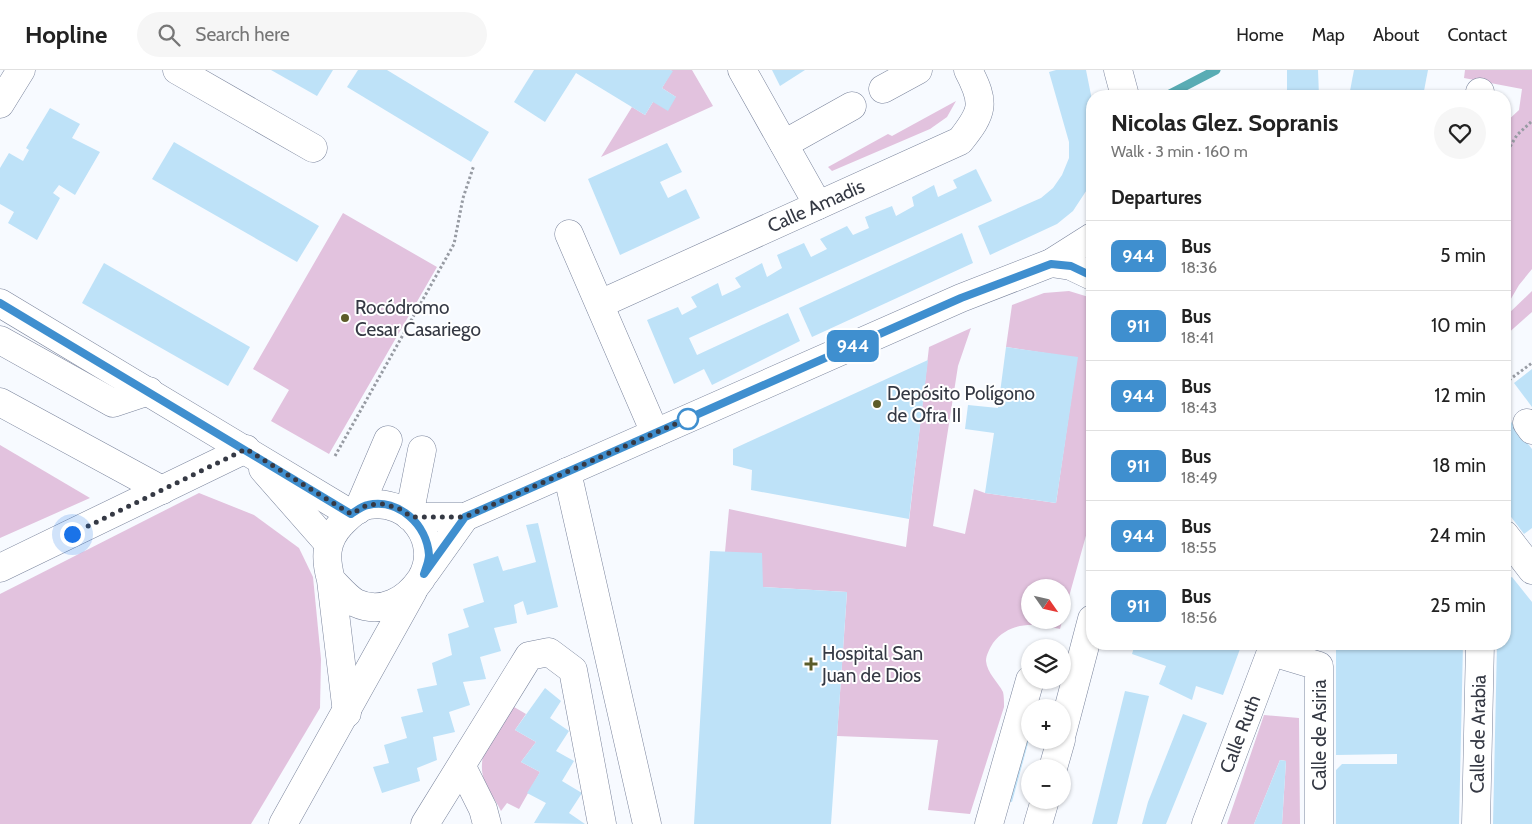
<!DOCTYPE html>
<html lang="en">
<head>
<meta charset="utf-8">
<style>
	:root { --surface:#fff; --page:#f6f6f6; --text:#222; --muted:#767676; --line:#e0e0e0 }
	body { margin:0; font-family:Cabin,sans-serif; background:var(--page); color:var(--text); height:100vh; display:flex; flex-direction:column; font-size:19px; white-space:nowrap }
	* { box-sizing:border-box; margin:0 }
	p { font-size:16px; color:var(--muted) }
	.icon { flex:none; width:28px; height:28px; fill:none; stroke:currentColor; stroke-width:2; stroke-linecap:round; stroke-linejoin:round }
	.map { position:relative; flex:1; overflow:hidden }
	.panel { position:absolute; left:1086px; top:20px; width:425px; height:560px; display:flex; flex-direction:column; background:var(--surface); border-radius:20px; box-shadow:0 1px 4px #0004 }
	.panel>* { flex:none }
	.badge { padding:0 10px; border-radius:8px; font-size:18px; line-height:32px }
	.needle { width:32px; rotate:124deg }
	.fabs { position:absolute; left:1021px; top:509px; display:grid; gap:10px }
	.fabs a { display:grid; place-items:center; width:50px; height:50px; border-radius:50%; background:var(--surface); box-shadow:0 1px 4px #0004; font-size:25px }
	.you { position:absolute; width:25px; height:25px; margin:-12px; border:4px solid #fff; border-radius:50%; background:#1a73e8; box-shadow:0 0 0 8px #1a73e833 }
	.map>.badge { position:absolute; translate:-50% -50%; box-shadow:0 0 0 2px #fff }
	h2 { padding:0 25px; font-size:19px; line-height:45px }
	.round { display:grid; place-items:center; flex:none; width:52px; height:52px; border-radius:26px; background:var(--page) }
	.summary { display:flex; align-items:center; justify-content:space-between; height:85px; padding:0 25px }
	h1 { font-size:24px; font-weight:700; line-height:38px }
	ul { padding:0; list-style:none }
	li { display:flex; align-items:center; gap:15px; height:70px; padding:0 25px; border-top:1px solid var(--line) }
	li div { flex:1 }
	li b { display:block; font-size:19px }
	li em { font-style:normal }
	li .badge { min-width:55px; font-weight:700; text-align:center }
	header { display:flex; align-items:center; gap:30px; box-sizing:border-box; height:70px; padding:0 25px; background:var(--surface); border-bottom:1px solid var(--line) }
	header strong { font-size:24px }
	nav { display:flex; gap:28px; margin-inline-start:auto; font-size:18px }
	.search { width:350px; height:45px; background:var(--page); display:flex; align-items:center; gap:12px; box-sizing:border-box; padding:0 18px; border-radius:28px; color:var(--muted); font-size:19px }
	.map>svg:first-child { display:block }
	.green { fill:#e2c2de; fill-rule:evenodd }
	.lines { fill:none; stroke-linecap:round; stroke-linejoin:round }
	.stream { stroke:#59acb4; stroke-width:9 }
	.building { fill:#bee2f8 }
	.minor-casing { stroke:#7a849c; stroke-width:29 }
	.path { stroke:#979ba3; stroke-width:3; stroke-dasharray:2.5 2.5; stroke-linecap:butt }
	.minor { stroke:#fff; stroke-width:28 }
	.line-casing { stroke:#fff; stroke-width:11 }
	.line { stroke:#3f8fcf; stroke-width:8 }
	.walk { stroke:#353944; stroke-width:5; stroke-dasharray:0 9 }
	.poi-dot { fill:#5c5c29; stroke:#fff; stroke-width:2 }
	.stop-dot { fill:#fff; stroke:#3f8fcf; stroke-width:2.5 }
	.labels { text-anchor:middle; dominant-baseline:central; stroke-width:4; stroke-linejoin:round; paint-order:stroke }
	.street-label { font-size:19px; fill:#353944; stroke:#fff }
	.poi-label { font-size:19px; fill:#353944; stroke:#fff; text-anchor:start }
</style>
</head>
<body>
<header>
<strong>Hopline</strong>
<div class="search"><svg class="icon" aria-label="search" viewBox="0 0 24 24"><circle cx="10" cy="10" r="6"/><path d="M15 15l6 6"/></svg>Search here</div>
<nav><a>Home</a><a>Map</a><a>About</a><a>Contact</a></nav>
</header>
<div class="map">
<svg width="1532" height="754" viewBox="0 0 1532 754">
	<rect width="100%" height="100%" fill="#f7faff"/>
	<g class="green">
		<path d="M670,0H692L713,36L601,87L632,37L645,45L653,32L676,27L662,18L672,1Z"/>
		<path d="M1465,0H1532V199L1519,215L1505,239V53L1519,40L1522,19L1464,8Z"/>
		<path d="M956,31L947,47L930,59L832,101L828,97L888,64L892,66Z"/>
		<path d="M343,143L437,197L329,384L271,351L289,320L253,299Z"/>
		<path d="M1069,221L1092,228V444L1060,559C1035,553 1010,551 993,573C990,578 986,585 986,591C987,603 998,612 1003,622C1004,626 1004,632 1004,637L970,744L928,740L938,670L837,666L847,522L763,517L725,482L729,439L906,477L929,277L971,258L958,296L933,456L965,464L974,419L985,423L1056,433L1077,288L1006,277L1012,235L1044,223ZM1030,518H1062V550H1030Z"/>
		<path d="M1532,221V242L1505,266V247Z"/>
		<path d="M0,375L90,428L0,468Z"/>
		<path d="M199,423L254,445L299,478L313,507L321,589L320,638L251,754H0V524Z"/>
		<path d="M509,634L526,644L515,660L536,672L521,692L540,702L519,739L507,733L501,741C496,730 487,720 484,710C475,683 497,656 509,634Z"/>
		<path d="M1264,645L1299,648L1300,754H1282L1286,691L1280,690L1254,754H1227Z"/>
	</g>
	<g class="lines">
		<path class="stream" d="M1166,26L1216,0"/>
	</g>
	<g class="building">
		<path d="M271,0H333L317,26Z"/>
		<path d="M358,0H387L489,62L471,92L347,17Z"/>
		<path d="M534,0H670L673,1L662,18L676,27L668,41L653,32L645,45L576,3L545,52L514,32Z"/>
		<path d="M772,0H805L780,16Z"/>
		<path d="M1056,0H1086L1092,30V112L1073,141L1057,154L990,185L978,156L1041,128L1053,118L1062,105L1069,88V72L1049,2Z"/>
		<path d="M1287,0H1318L1319,26H1287Z"/>
		<path d="M1354,0H1428L1423,26H1349Z"/>
		<path d="M50,38L80,54L72,68L100,82L75,125L59,115L53,123L60,128L37,170L8,153L14,142L0,134V98L9,83L23,91L29,80L26,78Z"/>
		<path d="M174,72L319,156L297,192L152,109Z"/>
		<path d="M667,73L682,102L660,112L668,128L686,119L700,148L620,185L588,109Z"/>
		<path d="M976,99L992,131L689,268L697,285L788,243L800,271L712,315L704,299L674,314L647,250L678,237L682,245L697,237L691,227L718,213L722,226L741,217L735,208L762,193L767,207L782,198L777,185L804,173L811,187L827,179L820,169L847,156L853,165L869,158L865,147L892,136L896,146L914,136L912,127L934,115L938,127L957,118L953,110Z"/>
		<path d="M962,163L973,193L812,267L799,238Z"/>
		<path d="M104,193L250,277L228,316L82,233Z"/>
		<path d="M1006,277L1078,287L1056,433L985,423L994,363L965,359L968,335L998,338Z"/>
		<path d="M928,290L909,449L751,420L752,400L733,395V379Z"/>
		<path d="M1532,299V337L1514,313Z"/>
		<path d="M1505,344L1532,379V458L1524,464L1505,439Z"/>
		<path d="M538,453L558,537L527,545L523,531L514,535L517,553L494,558L501,581L480,587L486,609L463,612L470,635L449,642L455,662L433,667L437,690L417,698L420,711L382,723L373,697L389,693L384,675L407,668L401,647L423,642L417,619L437,615L432,593L452,585L448,564L469,557L463,539L484,532L473,494L498,486L503,501L536,492L526,455Z"/>
		<path d="M710,481L762,483L763,517L847,522L831,754H694Z"/>
		<path d="M1512,507L1532,532V754H1493L1497,574H1505V510Z"/>
		<path d="M1135,574H1224L1240,579L1223,625L1196,616L1192,630L1159,614L1166,596L1132,584Z"/>
		<path d="M1336,574H1463L1459,754H1336V700L1342,694H1397V684L1336,685Z"/>
		<path d="M545,618L561,631L550,648L569,661L556,681L574,691L562,711L582,723L569,743L585,754L534,753L546,733L527,723L540,702L521,692L536,672L515,660Z"/>
		<path d="M1125,621L1149,626L1117,754H1092Z"/>
		<path d="M1183,644L1207,653L1166,754H1142L1148,732Z"/>
		<path d="M1021,661L1030,662V666L1012,732L1002,729Z"/>
		<path d="M1280,690L1286,691L1282,754H1254Z"/>
	</g>
	<g class="lines">
		<defs>
			<g id="minor">
				<path d="M177,0L313,78"/>
				<path d="M742,0L818,135"/>
				<path d="M1118,0L1125,26"/>
				<path d="M883,19L918,0"/>
				<path d="M1479,26L1480,22"/>
				<path d="M0,34L21,0"/>
				<path d="M784,74L852,36"/>
				<path d="M569,164L655,363"/>
				<path d="M1051,193L1071,196L1092,206"/>
				<path d="M0,233L351,444"/>
				<path d="M600,234L960,71C983,42 986,34 968,0"/>
				<path d="M0,270L113,333L149,321"/>
				<path d="M0,332L162,420"/>
				<path d="M1527,353L1532,360"/>
				<path d="M263,399L328,473"/>
				<path d="M567,402L647,754"/>
				<path d="M358,440L388,370"/>
				<path d="M409,446L422,380"/>
				<path d="M412,447H465L961,228L1051,193L1092,167"/>
				<path d="M1505,465L1532,500"/>
				<path d="M0,498L246,379"/>
				<path d="M425,503L465,447"/>
				<path d="M331,510C338,517 347,528 356,533C382,545 407,530 421,509C443,473 410,428 369,435C358,436 349,446 341,454C325,471 325,488 331,510L347,643"/>
				<path d="M1272,582L1319,596V754"/>
				<path d="M1062,663L1092,549"/>
				<path d="M462,697L483,739L487,754"/>
				<path d="M1053,698L1061,670"/>
				<path d="M283,754L413,521"/>
				<path d="M425,754L529,586L549,582L573,600L602,754"/>
				<path d="M989,754L1030,610"/>
				<path d="M1038,754L1045,730"/>
				<path d="M1206,754L1274,574"/>
				<path d="M1476,754L1480,574"/>
			</g>
		</defs>
		<use href="#minor" class="minor-casing"/>
		<g class="path">
			<path d="M1505,85L1517,65L1532,51"/>
			<path d="M1505,313L1532,293"/>
			<path d="M1505,325L1511,332"/>
			<path d="M335,386L454,174L463,128L474,95"/>
		</g>
		<use href="#minor" class="minor"/>
	</g>
	<g class="lines">
		<defs>
			<path id="line" d="M0,233L351,444C356,441 362,436 368,435C399,428 427,455 429,485C429,491 426,498 424,504L465,447L961,228L1051,194L1071,196L1092,206"/>
		</defs>
		<use href="#line" class="line-casing"/>
		<use href="#line" class="line"/>
		<path class="walk" d="M72,464L246,379L351,444L367,435L382,434L398,438L412,447H465L691,347L688,349"/>
	</g>
	<g class="poi-dot">
		<circle cx="345" cy="248" r="5"/>
		<circle cx="877" cy="334" r="5"/>
		<path d="M808.5 586.5h5v5h5v5h-5v5h-5v-5h-5v-5h5z"/>
	</g>
	<circle class="stop-dot" cx="688" cy="349" r="10"/>
	<g class="labels">
		<g class="street-label">
			<text transform="translate(816 136) rotate(-24)">Calle Amadis</text>
			<text transform="translate(1240 664) rotate(-69)">Calle Ruth</text>
			<text transform="translate(1478 664) rotate(-89)">Calle de Arabia</text>
			<text transform="translate(1319 665) rotate(-90)">Calle de Asiria</text>
		</g>
		<g class="poi-label">
			<text x="355" y="237">Rocódromo<tspan x="355" dy="22">Cesar Casariego</tspan></text>
			<text x="887" y="323">Depósito Polígono<tspan x="887" dy="22">de Ofra II</tspan></text>
			<text x="822" y="583">Hospital San<tspan x="822" dy="22">Juan de Dios</tspan></text>
		</g>
	</g>
</svg>
<div class="fabs">
<a><svg class="needle" viewBox="-14 -14 28 28"><path d="M0-13l5 13h-10z" fill="#e53935"/><path d="M0 13l5-13h-10z" fill="#767676"/></svg></a>
<a><svg class="icon" aria-label="layers" viewBox="0 0 24 24"><path d="M12 4l9 5-9 5-9-5zM3 14l9 5 9-5"/></svg></a>
<a>+</a>
<a>−</a>
</div>
<div class="you" style="left:72px;top:464px"></div>
<b class="badge" style="left:853px;top:276px;background:#3f8fcf;color:#fff">944</b>
<section class="panel">
<div class="summary"><div><h1>Nicolas Glez. Sopranis</h1><p>Walk · 3 min · 160 m</p></div><a class="round"><svg class="icon" aria-label="heart" viewBox="0 0 24 24"><path d="M12 20l-8-8c-3-5 5-10 8-4 3-6 11-1 8 4z"/></svg></a></div>
<h2>Departures</h2>
<ul>
<li><span class="badge" style="background:#3f8fcf;color:#fff">944</span><div><b>Bus</b><p>18:36</p></div><em>5 min</em></li>
<li><span class="badge" style="background:#3f8fcf;color:#fff">911</span><div><b>Bus</b><p>18:41</p></div><em>10 min</em></li>
<li><span class="badge" style="background:#3f8fcf;color:#fff">944</span><div><b>Bus</b><p>18:43</p></div><em>12 min</em></li>
<li><span class="badge" style="background:#3f8fcf;color:#fff">911</span><div><b>Bus</b><p>18:49</p></div><em>18 min</em></li>
<li><span class="badge" style="background:#3f8fcf;color:#fff">944</span><div><b>Bus</b><p>18:55</p></div><em>24 min</em></li>
<li><span class="badge" style="background:#3f8fcf;color:#fff">911</span><div><b>Bus</b><p>18:56</p></div><em>25 min</em></li>
</ul>
</section>
</div>
</body>
</html>
